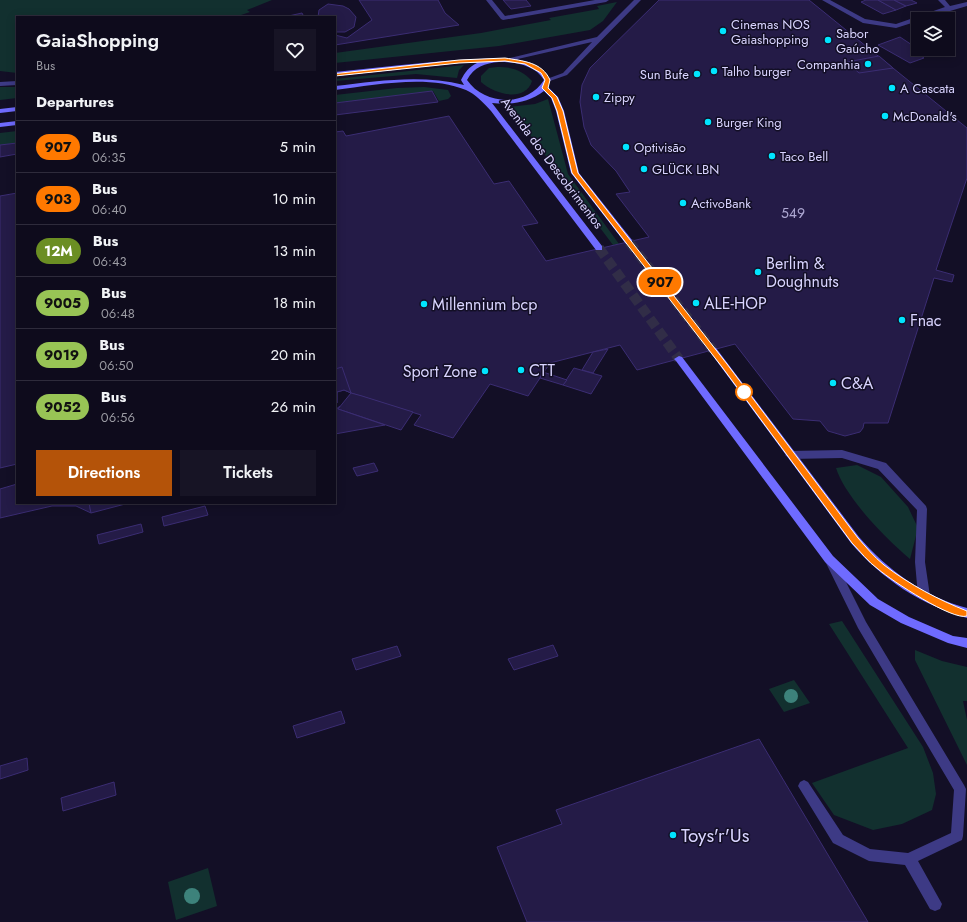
<!DOCTYPE html>
<html lang="en">
<head>
<meta charset="utf-8">
<style>
	:root { --surface:#0e0b1c; --page:#171425; --text:#f1f3f6; --muted:#9b9ba3; --line:#2e2b3b; --accent:#b45309 }
	body { margin:0; font-family:Jost,sans-serif; background:var(--page); color:var(--text); height:100vh; display:flex; flex-direction:column; font-size:15px; white-space:nowrap }
	* { box-sizing:border-box; margin:0 }
	p { font-size:13px; color:var(--muted) }
	.icon { flex:none; width:22px; height:22px; fill:none; stroke:currentColor; stroke-width:2; stroke-linecap:round; stroke-linejoin:round }
	.map { position:relative; flex:1; overflow:hidden }
	.panel { position:absolute; left:16px; top:16px; width:320px; height:488px; display:flex; flex-direction:column; background:var(--surface); border-radius:0px; box-shadow:0 2px 10px #0003,0 0 0 1px var(--line) }
	.panel>* { flex:none }
	.badge { padding:0 8px; border-radius:13px; font-size:14px; line-height:26px }
	.buttons { position:absolute; left:911px; top:12px; display:grid; gap:8px }
	.buttons a { display:grid; place-items:center; width:44px; height:44px; border-radius:0px; background:var(--surface); box-shadow:0 2px 10px #0003,0 0 0 1px var(--line); font-size:20px }
	.map>.badge { position:absolute; translate:-50% -50%; box-shadow:0 0 0 2px #fff }
	h2 { padding:0 20px; font-size:15px; line-height:36px }
	.round { display:grid; place-items:center; flex:none; width:42px; height:42px; border-radius:0px; background:var(--page) }
	.head { display:flex; align-items:center; justify-content:space-between; height:68px; padding:0 20px }
	h1 { font-size:19px; font-weight:600; line-height:30px }
	.primary-button { display:flex; gap:8px; margin-top:auto; padding:8px 20px }
	.primary-button a { flex:1; height:46px; border-radius:0px; background:var(--accent); color:#fff; font-size:16px; font-weight:600; line-height:46px; text-align:center }
	.primary-button a+a { background:var(--page); color:var(--text) }
	ul { padding:0; list-style:none }
	li { display:flex; align-items:center; gap:12px; height:52px; padding:0 20px; border-top:1px solid var(--line) }
	li div { flex:1 }
	li b { display:block; font-size:15px }
	li em { font-style:normal }
	li .badge { min-width:44px; font-weight:700; text-align:center }
	.map>svg:first-child { display:block }
	.green { fill:#12302f }
	.building { fill:#241b47; stroke:#3b2d73 }
	.lines { fill:none; stroke-linecap:round; stroke-linejoin:round }
	.secondary-tunnel { stroke:#312d47; stroke-width:10; stroke-dasharray:10 4.5; stroke-linecap:butt }
	.lane { fill:#3d3a85; fill-rule:evenodd }
	.street { fill:#3d3a85; fill-rule:evenodd }
	.secondary { fill:#6f6bff; fill-rule:evenodd }
	.tree { fill:#3d827b }
	.line { fill:#ff7900; stroke:#fff }
	.poi-dot { fill:#00e5ff; stroke:#130f26; stroke-width:1.5 }
	.stop-dot { fill:#fff; stroke:#ff7900; stroke-width:2 }
	.labels { text-anchor:middle; dominant-baseline:central; stroke-width:3; stroke-linejoin:round; paint-order:stroke }
	.far-poi-label { font-size:13px; fill:#d9d4ff; stroke:#130f26; text-anchor:start }
	.far-street-label { font-size:13px; fill:#d9d4ff; stroke:#130f26 }
	.number-label { font-size:14px; fill:#aca6d1 }
	.poi-label { font-size:16px; fill:#d9d4ff; stroke:#130f26; text-anchor:start }
	.near-poi-label { font-size:19px; fill:#d9d4ff; stroke:#130f26; text-anchor:start }
</style>
</head>
<body>
<div class="map">
<svg width="967" height="922" viewBox="0 0 967 922">
	<rect width="100%" height="100%" fill="#130f26"/>
	<g class="green">
		<path d="M0,0H272L247,10L250,12L235,17H17V73L0,71Z"/>
		<path d="M617,2L603,21L590,30L499,46L335,63V53L481,33L551,20L549,18L599,9L597,6Z"/>
		<path d="M464,65L459,70L457,78L416,74L335,81V79Z"/>
		<path d="M497,67C512,67 522,70 532,81C525,103 494,94 481,82V76L489,68Z"/>
		<path d="M0,87H17V98L0,100Z"/>
		<path d="M424,87L448,90L451,96L448,99L439,101L433,91L335,103V95L397,88Z"/>
		<path d="M548,99L568,174L619,244L613,245L509,107L535,104Z"/>
		<path d="M17,131V143L0,145V133Z"/>
		<path d="M857,465L881,477L908,507L918,528L910,559C886,539 845,497 836,468Z"/>
		<path d="M842,621L923,747L933,773L936,794L932,810L902,824L873,830L834,815L812,783L908,748L829,624Z"/>
		<path d="M915,650L942,661L967,667V701H963L967,720V765L915,660Z"/>
		<path d="M794,680L810,703L784,712L769,689Z"/>
		<path d="M208,868L217,906L176,920L168,882Z"/>
	</g>
	<g class="building">
		<path d="M359,0H438L445,13L459,25L335,45V35L347,38L372,20Z"/>
		<path d="M503,0H526L531,6L511,9Z"/>
		<path d="M659,0H809L967,128V178L936,270L954,275L952,282L934,278L888,423H864L863,428L860,432L845,436L828,431L820,421L793,419L735,344L637,370L620,345L550,363L528,396L490,384L453,438L414,425L421,415L351,393L344,390L337,392V403L335,402V132L343,131L346,136L449,116L494,184L509,181L538,223L522,226L546,261L649,237L616,194L630,192L616,171L591,145L584,127L580,102L582,85L590,68Z"/>
		<path d="M866,0H878L896,10L883,14L861,2Z"/>
		<path d="M878,0H894L906,6L896,10Z"/>
		<path d="M894,0H911L917,3L906,6Z"/>
		<path d="M328,4L343,6L349,9L356,17L354,27L345,32H335V17H318L319,10Z"/>
		<path d="M302,13L304,17H284Z"/>
		<path d="M900,37L918,49L929,53L921,56L924,58L910,63L878,45Z"/>
		<path d="M879,56L893,68L859,73L847,62Z"/>
		<path d="M432,91L438,102L335,115V103Z"/>
		<path d="M17,143V154L0,157V145Z"/>
		<path d="M17,193V464L0,468V196Z"/>
		<path d="M608,349L593,373L582,370L593,352Z"/>
		<path d="M342,367L351,393L344,390L337,392V403L335,402V369Z"/>
		<path d="M574,368L602,376L591,394L563,385Z"/>
		<path d="M543,372L567,380L563,385L540,378Z"/>
		<path d="M351,393L362,396L413,412L401,430L338,409Z"/>
		<path d="M340,406L338,409L385,425L335,434V410Z"/>
		<path d="M374,463L378,471L357,476L353,468Z"/>
		<path d="M17,484V503H89L91,513L76,506H52L0,518V489Z"/>
		<path d="M89,503H129L91,513Z"/>
		<path d="M205,506L208,515L164,526L162,517Z"/>
		<path d="M141,524L143,532L99,544L97,535Z"/>
		<path d="M553,645L558,656L514,670L508,659Z"/>
		<path d="M397,646L401,656L356,670L352,659Z"/>
		<path d="M341,711L345,723L297,738L293,726Z"/>
		<path d="M759,739L868,922H527L497,847L562,824L556,810Z"/>
		<path d="M27,758L28,770L0,779V766Z"/>
		<path d="M114,782L116,795L63,811L61,798Z"/>
	</g>
	<g class="lines">
		<g class="secondary-tunnel">
			<path d="M629,242L713,350"/>
			<path d="M599,248L679,359"/>
		</g>
		<g class="lane">
			<path d="M486,0H492L505,16L595,0H609L606,2L503,20L501,19Z"/>
			<path d="M17,81V85L0,86V82Z"/>
			<path d="M842,450L886,463L926,506L927,509L925,562L930,596L928,599L924,600L920,599L918,596L915,562L917,510L878,469L842,458L790,459L785,455L790,451Z"/>
			<path d="M830,557L834,558L866,622L964,785L966,789L963,836L962,840L918,861L942,904L940,909L935,911L930,909L905,865L869,861L833,843L798,786L800,782L804,780L808,782L843,835L870,849L908,853L951,833L954,790L858,628L825,561L826,558Z"/>
		</g>
		<g class="street">
			<path d="M634,0H641L567,75L547,82L544,80L563,73L592,42L505,62L502,60L597,37Z"/>
			<path d="M822,0H830L865,19L896,24L945,7L938,0H945L950,6L967,2V6L923,19H918V21L896,28L863,23Z"/>
		</g>
		<g class="secondary">
			<path d="M505,58C524,60 540,63 550,80L547,86L558,97L564,111L579,173L632,240V244H626L571,173L556,111L551,98L544,91C528,103 511,105 492,103L602,246V250H596L491,111C484,103 475,94 466,90C428,74 374,85 335,90V86C378,81 421,74 464,85L461,80C465,72 469,67 477,63H459L335,76V72C392,66 449,59 505,58ZM499,62C515,62 535,65 544,80C527,107 485,106 467,80C474,67 485,63 499,62Z"/>
			<path d="M17,107V111L0,113V109Z"/>
			<path d="M17,121V125L0,127V123Z"/>
			<path d="M713,347L716,348L859,537C887,570 925,597 967,608V618C921,605 882,579 851,543L710,352L708,350L710,348Z"/>
			<path d="M679,356L682,357L833,556L878,599L909,617L953,636L967,638V648L948,643L901,623L870,605L825,562L676,361L674,359Z"/>
		</g>
	</g>
	<g class="tree">
		<circle cx="791" cy="696" r="7"/>
		<circle cx="192" cy="896" r="8"/>
	</g>
	<path class="line" d="M505,58C523,61 542,62 550,80L548,88L557,97L563,111L578,173L727,364L858,538C866,547 874,557 884,565C910,585 939,600 967,611V616C953,621 892,581 878,569C868,562 860,551 852,543L722,367L572,173L557,111L552,98L542,88L545,80L541,73L525,64L505,61L459,63L335,76L332,74L459,60Z"/>
	<g class="poi-dot">
		<circle cx="723" cy="31" r="4"/>
		<circle cx="828" cy="40" r="4"/>
		<circle cx="868" cy="64" r="4"/>
		<circle cx="714" cy="71" r="4"/>
		<circle cx="697" cy="74" r="4"/>
		<circle cx="892" cy="88" r="4"/>
		<circle cx="596" cy="97" r="4"/>
		<circle cx="885" cy="116" r="4"/>
		<circle cx="708" cy="122" r="4"/>
		<circle cx="626" cy="147" r="4"/>
		<circle cx="772" cy="156" r="4"/>
		<circle cx="644" cy="169" r="4"/>
		<circle cx="683" cy="203" r="4"/>
		<circle cx="758" cy="272" r="4"/>
		<circle cx="696" cy="303" r="4"/>
		<circle cx="424" cy="304" r="4"/>
		<circle cx="902" cy="320" r="4"/>
		<circle cx="521" cy="370" r="4"/>
		<circle cx="485" cy="371" r="4"/>
		<circle cx="833" cy="383" r="4"/>
		<circle cx="673" cy="835" r="4"/>
	</g>
	<circle class="stop-dot" cx="744" cy="392" r="8"/>
	<g class="labels">
		<g class="far-poi-label">
			<text x="731" y="24">Cinemas NOS<tspan x="731" dy="15">Gaiashopping</tspan></text>
			<text x="836" y="33">Sabor<tspan x="836" dy="15">Gaúcho</tspan></text>
			<text x="860" y="64" text-anchor="end">Companhia</text>
			<text x="722" y="71">Talho burger</text>
			<text x="689" y="74" text-anchor="end">Sun Bufe</text>
			<text x="900" y="88">A Cascata</text>
			<text x="604" y="97">Zippy</text>
			<text x="893" y="116">McDonald's</text>
			<text x="716" y="122">Burger King</text>
			<text x="634" y="147">Optivisão</text>
			<text x="780" y="156">Taco Bell</text>
			<text x="652" y="169">GLÜCK LBN</text>
			<text x="691" y="203">ActivoBank</text>
		</g>
		<g class="far-street-label">
			<text transform="translate(552 163) rotate(53)">Avenida dos Descobrimentos</text>
		</g>
		<g class="number-label">
			<text x="793" y="213">549</text>
		</g>
		<g class="poi-label">
			<text x="766" y="263">Berlim &amp;<tspan x="766" dy="18">Doughnuts</tspan></text>
			<text x="704" y="303">ALE-HOP</text>
			<text x="432" y="304">Millennium bcp</text>
			<text x="910" y="320">Fnac</text>
			<text x="529" y="370">CTT</text>
			<text x="477" y="371" text-anchor="end">Sport Zone</text>
			<text x="841" y="383">C&amp;A</text>
		</g>
		<g class="near-poi-label">
			<text x="681" y="835">Toys'r'Us</text>
		</g>
	</g>
</svg>
<div class="buttons">
<a><svg class="icon" aria-label="layers" viewBox="0 0 24 24"><path d="M12 4l9 5-9 5-9-5zM3 14l9 5 9-5"/></svg></a>
</div>
<b class="badge" style="left:660px;top:282px;background:#ff7900;color:#111">907</b>
<section class="panel">
<div class="head"><div><h1>GaiaShopping</h1><p>Bus</p></div><a class="round"><svg class="icon" aria-label="heart" viewBox="0 0 24 24"><path d="M12 20l-8-8c-3-5 5-10 8-4 3-6 11-1 8 4z"/></svg></a></div>
<h2>Departures</h2>
<ul>
<li><span class="badge" style="background:#ff7900;color:#111">907</span><div><b>Bus</b><p>06:35</p></div><em>5 min</em></li>
<li><span class="badge" style="background:#ff7900;color:#111">903</span><div><b>Bus</b><p>06:40</p></div><em>10 min</em></li>
<li><span class="badge" style="background:#6b8e23;color:#fff">12M</span><div><b>Bus</b><p>06:43</p></div><em>13 min</em></li>
<li><span class="badge" style="background:#98c455;color:#111">9005</span><div><b>Bus</b><p>06:48</p></div><em>18 min</em></li>
<li><span class="badge" style="background:#98c455;color:#111">9019</span><div><b>Bus</b><p>06:50</p></div><em>20 min</em></li>
<li><span class="badge" style="background:#98c455;color:#111">9052</span><div><b>Bus</b><p>06:56</p></div><em>26 min</em></li>
</ul>
<div class="primary-button"><a>Directions</a><a>Tickets</a></div>
</section>
</div>
</body>
</html>
